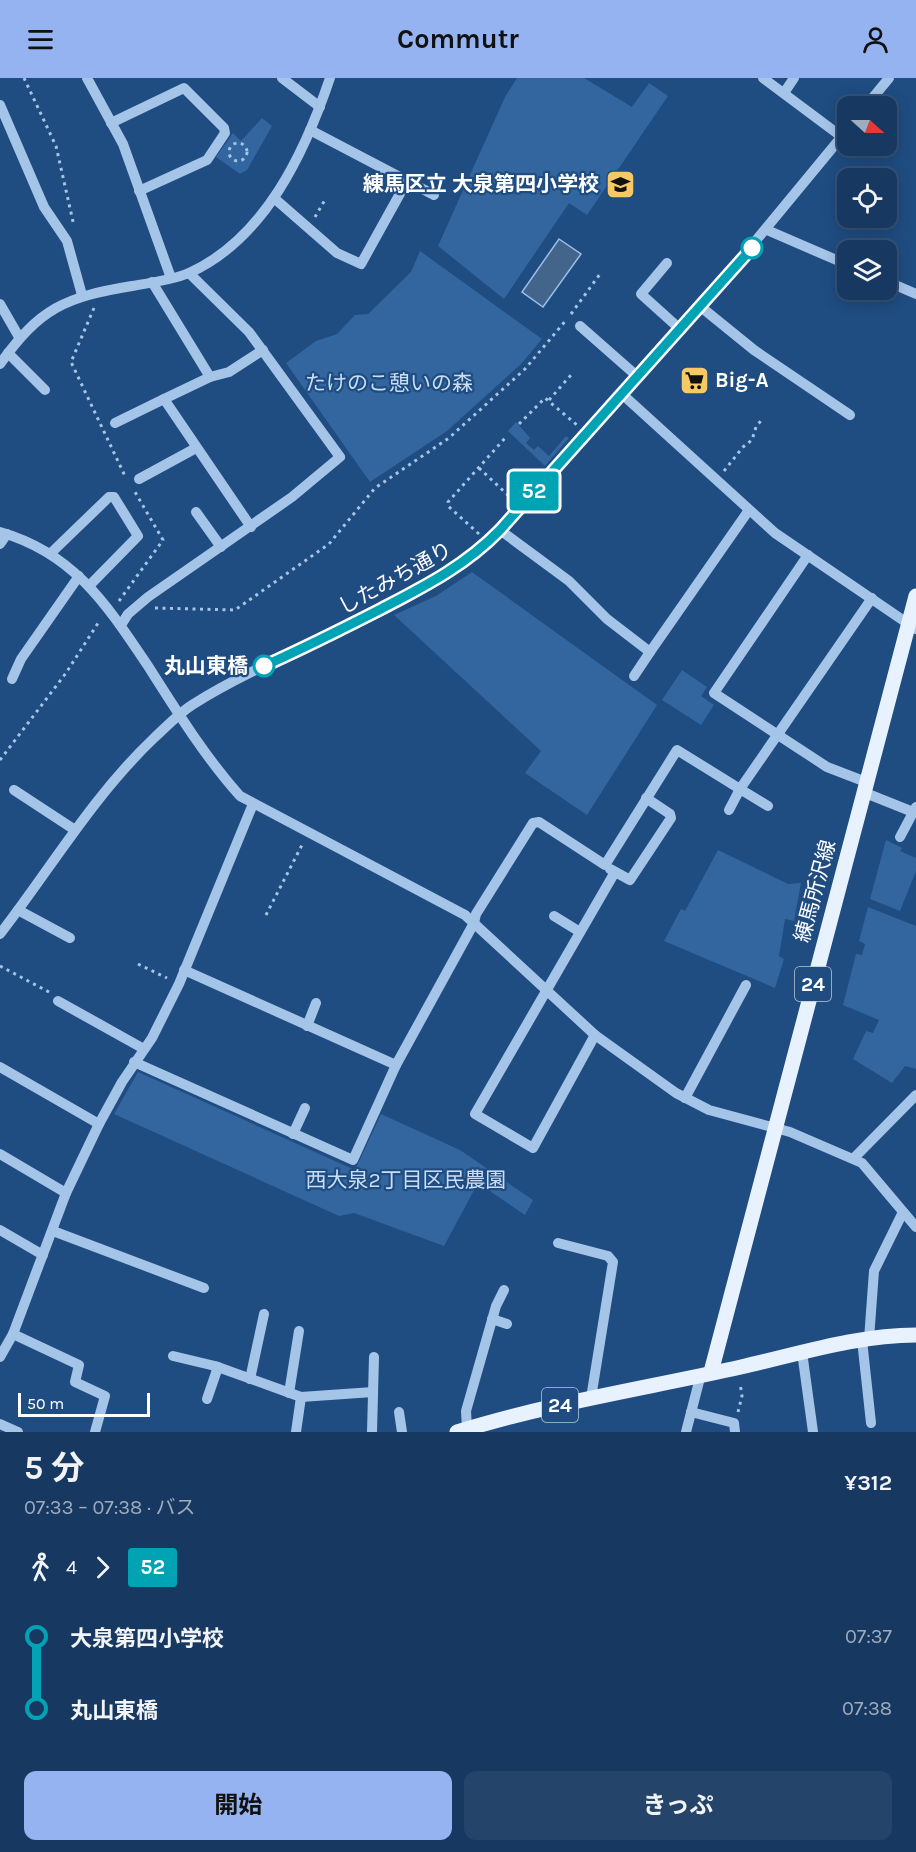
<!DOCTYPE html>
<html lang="ja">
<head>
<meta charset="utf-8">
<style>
	:root { --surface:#173961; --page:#24446a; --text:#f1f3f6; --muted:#9eacbd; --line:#365376; --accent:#95b2f1 }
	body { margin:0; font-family:Karla,"Noto Sans JP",sans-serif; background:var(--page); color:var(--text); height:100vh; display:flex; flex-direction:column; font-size:22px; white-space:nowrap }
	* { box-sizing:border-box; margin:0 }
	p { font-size:20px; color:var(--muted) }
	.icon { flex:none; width:33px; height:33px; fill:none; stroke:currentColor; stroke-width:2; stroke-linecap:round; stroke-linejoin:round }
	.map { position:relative; height:1354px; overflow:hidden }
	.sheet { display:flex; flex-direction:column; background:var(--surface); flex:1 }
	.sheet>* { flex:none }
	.badge { padding:0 12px; border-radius:4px; font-size:21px; line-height:39px }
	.needle { width:39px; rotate:111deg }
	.tools { position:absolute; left:837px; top:18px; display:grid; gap:12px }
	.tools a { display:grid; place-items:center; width:60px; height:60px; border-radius:12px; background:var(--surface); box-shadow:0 3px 15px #0003,0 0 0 2px var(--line); font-size:30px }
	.scale { position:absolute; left:18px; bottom:15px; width:132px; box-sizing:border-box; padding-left:6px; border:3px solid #fff; border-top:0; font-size:16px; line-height:21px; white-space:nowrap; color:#fff; -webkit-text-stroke:4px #1f4c81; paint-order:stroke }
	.map>.badge { position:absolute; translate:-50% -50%; box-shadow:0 0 0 3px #fff }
	.legs { display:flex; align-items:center; gap:9px; height:66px; padding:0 24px; font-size:20px }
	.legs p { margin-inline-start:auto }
	.head { display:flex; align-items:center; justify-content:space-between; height:102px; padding:0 24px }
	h1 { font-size:33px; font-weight:700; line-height:45px }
	.action { display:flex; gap:12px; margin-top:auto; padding:12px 24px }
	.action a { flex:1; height:69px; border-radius:12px; background:var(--accent); color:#111; font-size:24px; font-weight:700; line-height:69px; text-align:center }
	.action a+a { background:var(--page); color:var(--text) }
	ul { padding:0 24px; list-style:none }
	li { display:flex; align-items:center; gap:21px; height:72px; font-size:22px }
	li i { display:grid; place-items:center; width:9px; height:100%; margin:0 8px; background:currentColor }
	li i::after { content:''; width:15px; height:15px; margin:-8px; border:4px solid; border-radius:50%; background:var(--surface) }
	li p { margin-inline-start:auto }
	li:first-child i { background:linear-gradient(#0000 50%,currentColor 0) }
	li:last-child i { background:linear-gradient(currentColor 50%,#0000 0) }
	header { display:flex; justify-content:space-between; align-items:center; height:78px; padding:0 24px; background:var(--accent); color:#111; font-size:27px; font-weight:700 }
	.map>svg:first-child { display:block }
	.green { fill:#33669f }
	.water { fill:#44658b; stroke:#99c0ea; stroke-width:1.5 }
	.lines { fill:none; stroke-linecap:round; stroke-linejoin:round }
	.path { stroke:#a5c5e8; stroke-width:3; stroke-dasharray:3 4.5; stroke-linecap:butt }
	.minor { stroke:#a5c5e8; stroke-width:10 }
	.major { stroke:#e8f1fe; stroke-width:15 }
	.line-1-casing { stroke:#fff; stroke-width:14 }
	.line-1 { stroke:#00a3b4; stroke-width:9 }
	.stop-1-dot { fill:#fff; stroke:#00a3b4; stroke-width:3 }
	.labels { text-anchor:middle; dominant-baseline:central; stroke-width:4.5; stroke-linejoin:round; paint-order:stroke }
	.shield { fill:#1f4c81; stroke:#bcc9d9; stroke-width:1.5 }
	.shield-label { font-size:20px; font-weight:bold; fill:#fff }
	.poi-label { font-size:21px; font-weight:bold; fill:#fff; stroke:#1f4c81; text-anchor:end }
	.park-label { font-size:21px; fill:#c9def6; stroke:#1f4c81 }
	.street-label { font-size:21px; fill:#fff; stroke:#1f4c81 }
	.stop-label { font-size:21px; font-weight:bold; fill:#fff; stroke:#1f4c81; text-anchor:end }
</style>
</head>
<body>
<header><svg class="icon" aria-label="menu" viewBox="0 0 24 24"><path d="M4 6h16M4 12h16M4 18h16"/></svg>Commutr<svg class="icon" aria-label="person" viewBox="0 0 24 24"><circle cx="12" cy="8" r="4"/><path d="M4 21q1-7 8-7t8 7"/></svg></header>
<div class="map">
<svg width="916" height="1354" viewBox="0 0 916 1354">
	<rect width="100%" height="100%" fill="#1f4c81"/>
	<g class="green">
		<path d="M517,0H584L632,29L649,5L668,18L587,137L569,125L504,221L438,168L505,19Z"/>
		<path d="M262,40L272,48L247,92L240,96L216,79L233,55L241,63Z"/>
		<path d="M420,173L542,261L522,285L447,353L370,404L286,285L316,263L337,256L355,237L368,236L411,194Z"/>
		<path d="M516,344L530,360L526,365L534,372L538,368L549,378L566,358L569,360L545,388L508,353Z"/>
		<path d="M472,494L657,627L587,737L525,695L541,673L394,537L436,518Z"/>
		<path d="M682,592L707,609L701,618L714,627L701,647L662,622Z"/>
		<path d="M886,762L902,770L900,773L916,780V793L900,833L870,821Z"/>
		<path d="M718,772L788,806L801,805L794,843L785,841L779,878L784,881L775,910L664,863L681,831L685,833Z"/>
		<path d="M868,829L916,848V991L905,988L892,1005L853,981L866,953L873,955L879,942L843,927L856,876L862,877L865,866L859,863Z"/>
		<path d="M138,994L355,1092L381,1036L460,1072L533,1122L525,1137L478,1105L444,1168L354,1135L339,1138L114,1036Z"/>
	</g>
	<path class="water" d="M559,161L581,176L543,229L522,214Z"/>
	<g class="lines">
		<g class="path">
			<path d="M24,0L56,68L74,148"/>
			<circle cx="238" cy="74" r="9"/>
			<path d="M315,139L326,120"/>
			<path d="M94,230L71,284L125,398"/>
			<path d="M571,236L600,196"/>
			<path d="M549,322L571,297"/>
			<path d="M519,346L545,320L577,347"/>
			<path d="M479,390L511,420"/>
			<path d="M724,393L743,369L752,362L756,349L763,340"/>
			<path d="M479,456L448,428V424L506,359"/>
			<path d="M119,523L163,462L135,414"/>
			<path d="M155,530L235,532L329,466L375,410L449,360L525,291L567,241"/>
			<path d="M0,682L66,595L100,542"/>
			<path d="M266,837L302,767"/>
			<path d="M138,886L167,900"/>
			<path d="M0,888L49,914"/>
			<path d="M738,1334L742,1318L740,1305"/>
		</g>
		<g class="minor">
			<path d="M87,0L123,66L171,200"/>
			<path d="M282,0L320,29"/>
			<path d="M763,0L842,59"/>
			<path d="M784,15L794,0"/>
			<path d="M0,27L44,129L67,163L82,217"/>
			<path d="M866,28L889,0"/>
			<path d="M111,45L184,10L224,50L225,55L207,82L139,113"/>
			<path d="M310,52L434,117"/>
			<path d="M274,120L337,175L361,186L407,103"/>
			<path d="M767,152L848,187"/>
			<path d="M667,185L641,216L681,252"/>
			<path d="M886,203L916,216"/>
			<path d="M152,204L210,299"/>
			<path d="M0,226L19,259"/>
			<path d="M701,229L754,272L850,337"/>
			<path d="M580,248L638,299"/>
			<path d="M8,275L45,312"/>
			<path d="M0,286C40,230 65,219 132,208C150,205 172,202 189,195C265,161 305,74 330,0"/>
			<path d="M622,316L775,455L916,551"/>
			<path d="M115,345L164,321"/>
			<path d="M139,401L196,370"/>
			<path d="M196,434L221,469"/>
			<path d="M251,449L164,321L210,299L229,294L263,272"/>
			<path d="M500,452L569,503L607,541L650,574L749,432"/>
			<path d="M0,454C74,475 107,527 148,588C176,632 205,679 240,718L465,837L595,957L676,1015L709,1032L790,1054L862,1085L916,1149"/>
			<path d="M0,466L7,456"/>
			<path d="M51,475L109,419H114L138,458L90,507"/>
			<path d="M808,477L714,615L827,689L866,704"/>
			<path d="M121,547L128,536L148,519L292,419L340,379L249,254L189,195"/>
			<path d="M634,598L650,574"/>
			<path d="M12,601L21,581L79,498"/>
			<path d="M14,712L75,752"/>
			<path d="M863,714L913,734"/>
			<path d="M729,732L740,711L768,728"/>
			<path d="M900,759L916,729"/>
			<path d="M610,791L630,802L671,740L670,736L646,720"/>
			<path d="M18,832L70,860"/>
			<path d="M554,838L580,854"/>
			<path d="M0,856C51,790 93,718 154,660C166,649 178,636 192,627C287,567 403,539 488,464L701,229L848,51"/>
			<path d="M184,892L396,987L474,845L476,836L533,745L539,744L605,787L677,672L740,711L872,520"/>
			<path d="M58,923L144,971"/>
			<path d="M307,948L316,925"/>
			<path d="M595,957L533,1070L475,1036L615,794"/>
			<path d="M134,984L353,1082L396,987"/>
			<path d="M0,989L99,1046"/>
			<path d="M685,1020L746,907"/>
			<path d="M293,1056L305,1030"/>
			<path d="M0,1076L66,1115"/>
			<path d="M854,1080L916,1017"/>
			<path d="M0,1152L43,1177"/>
			<path d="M53,1153L204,1210"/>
			<path d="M558,1165L608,1178L613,1184L591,1320"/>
			<path d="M492,1241L507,1246"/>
			<path d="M13,1256L79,1287L75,1304L105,1318L95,1354"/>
			<path d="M869,1261L874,1193L903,1134"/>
			<path d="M862,1262L871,1345"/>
			<path d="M802,1274L813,1354"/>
			<path d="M173,1278L215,1288L301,1319L296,1354"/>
			<path d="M0,1279L13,1256L66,1115L99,1046L122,1004L152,960L179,906L253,726"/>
			<path d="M250,1301L264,1236"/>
			<path d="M289,1315L299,1253"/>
			<path d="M301,1319L373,1314"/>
			<path d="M207,1321L218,1289"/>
			<path d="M399,1334L402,1354"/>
			<path d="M691,1334L734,1345L735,1354"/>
			<path d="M0,1346L18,1354"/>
			<path d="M467,1351L466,1333L496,1228L504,1212"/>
			<path d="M372,1354L374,1279"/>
			<path d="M686,1354L701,1296"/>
		</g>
		<g class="major">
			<path d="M711,1294L916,518"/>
			<path d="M457,1354C550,1325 647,1310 741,1289C799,1276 857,1257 916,1257"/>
		</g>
	</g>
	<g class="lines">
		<defs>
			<path id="line-1" d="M264,588C304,570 342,551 381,531C425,508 465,488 500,452L752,170"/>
		</defs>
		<use href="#line-1" class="line-1-casing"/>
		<use href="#line-1" class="line-1"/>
	</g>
	<defs>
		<symbol id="school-square" viewBox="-11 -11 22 22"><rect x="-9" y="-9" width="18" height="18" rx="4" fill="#f6c965" stroke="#1f4c81"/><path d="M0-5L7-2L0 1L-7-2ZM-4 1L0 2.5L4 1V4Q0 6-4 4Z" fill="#111"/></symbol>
		<symbol id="supermarket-square" viewBox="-11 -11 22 22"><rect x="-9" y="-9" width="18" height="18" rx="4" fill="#f6c965" stroke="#1f4c81"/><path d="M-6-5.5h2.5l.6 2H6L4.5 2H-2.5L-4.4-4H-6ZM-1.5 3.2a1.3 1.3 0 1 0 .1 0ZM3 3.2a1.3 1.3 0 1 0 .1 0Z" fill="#111"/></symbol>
	</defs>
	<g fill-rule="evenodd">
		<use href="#school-square" x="604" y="90" width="33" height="33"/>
		<use href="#supermarket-square" x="678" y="286" width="33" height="33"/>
	</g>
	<g class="stop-1-dot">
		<circle cx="752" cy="170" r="10"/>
		<circle cx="264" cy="588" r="10"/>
	</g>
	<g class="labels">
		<g class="shield">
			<rect x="795" y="889" width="36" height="34" rx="4.5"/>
			<rect x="542" y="1310" width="36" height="34" rx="4.5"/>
		</g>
		<g class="shield-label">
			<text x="813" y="906">24</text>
			<text x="560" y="1327">24</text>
		</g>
		<g class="poi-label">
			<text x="599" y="106">練馬区立 大泉第四小学校</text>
			<text x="715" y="302" text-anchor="start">Big-A</text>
		</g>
		<g class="park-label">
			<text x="389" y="305">たけのこ憩いの森</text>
			<text x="406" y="1102">西大泉2丁目区民農園</text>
		</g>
		<g class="street-label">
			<text transform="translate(395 500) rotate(-29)">したみち通り</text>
			<text transform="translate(815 813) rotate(-75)">練馬所沢線</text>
		</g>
		<g class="stop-label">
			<text x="248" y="588">丸山東橋</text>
		</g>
	</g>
</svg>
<div class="tools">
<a><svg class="needle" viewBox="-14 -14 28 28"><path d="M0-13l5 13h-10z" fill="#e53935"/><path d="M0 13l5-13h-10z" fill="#9eacbd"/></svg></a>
<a><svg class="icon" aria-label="locate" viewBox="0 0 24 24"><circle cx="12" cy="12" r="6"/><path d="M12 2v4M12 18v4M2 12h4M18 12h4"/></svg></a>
<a><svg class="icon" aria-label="layers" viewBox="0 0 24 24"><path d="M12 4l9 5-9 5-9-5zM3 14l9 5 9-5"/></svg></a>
</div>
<div class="scale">50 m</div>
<b class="badge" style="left:534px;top:413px;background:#00a3b4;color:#fff">52</b>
</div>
<section class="sheet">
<div class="head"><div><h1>5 分</h1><p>07:33 – 07:38 · バス</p></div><b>¥312</b></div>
<div class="legs"><svg class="icon" aria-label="walk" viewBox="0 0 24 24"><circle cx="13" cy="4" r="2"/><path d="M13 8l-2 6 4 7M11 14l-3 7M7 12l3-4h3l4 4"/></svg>4<svg class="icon" aria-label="forward" viewBox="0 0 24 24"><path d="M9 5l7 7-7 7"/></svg><b class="badge" style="background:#00a3b4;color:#fff">52</b></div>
<ul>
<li><i style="color:#00a3b4"></i><b>大泉第四小学校</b><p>07:37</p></li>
<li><i style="color:#00a3b4"></i><b>丸山東橋</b><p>07:38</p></li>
</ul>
<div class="action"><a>開始</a><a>きっぷ</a></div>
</section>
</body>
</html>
